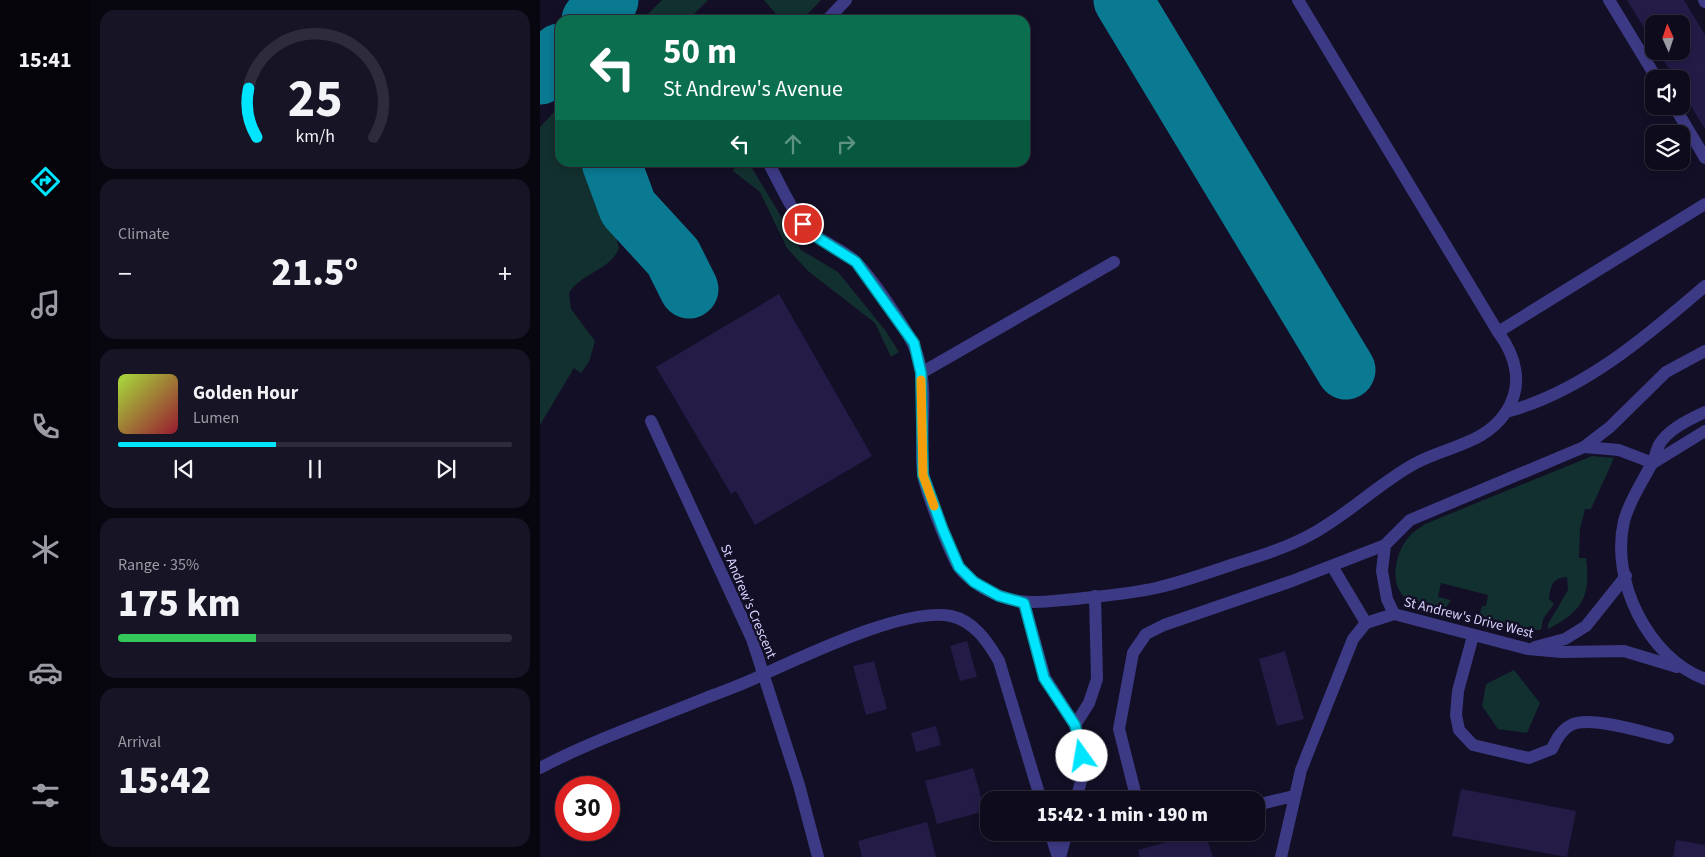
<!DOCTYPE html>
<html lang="en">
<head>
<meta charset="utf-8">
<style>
	:root { --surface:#0e0b1c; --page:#171425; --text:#f1f3f6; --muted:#9b9ba3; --line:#2e2b3b; --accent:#00e5ff }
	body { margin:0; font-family:"Source Sans 3",sans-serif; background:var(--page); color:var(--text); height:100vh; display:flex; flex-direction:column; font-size:19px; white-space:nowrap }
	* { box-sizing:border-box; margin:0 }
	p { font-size:16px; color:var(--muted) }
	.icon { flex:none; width:28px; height:28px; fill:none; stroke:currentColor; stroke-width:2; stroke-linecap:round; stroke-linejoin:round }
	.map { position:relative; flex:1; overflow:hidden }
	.panel { display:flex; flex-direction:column; gap:10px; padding:10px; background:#08060f; width:450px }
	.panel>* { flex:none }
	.banner { position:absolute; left:15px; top:15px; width:475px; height:152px; border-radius:15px; box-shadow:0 2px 8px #0003,0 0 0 1px var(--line); background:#0b6e4f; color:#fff; overflow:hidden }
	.needle { width:32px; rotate:357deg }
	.fabs { position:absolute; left:1105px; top:15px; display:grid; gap:10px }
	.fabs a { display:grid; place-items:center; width:45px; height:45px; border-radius:10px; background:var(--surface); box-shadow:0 2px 8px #0003,0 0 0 1px var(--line); font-size:25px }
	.speed { position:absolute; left:15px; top:776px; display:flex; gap:10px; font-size:25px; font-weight:700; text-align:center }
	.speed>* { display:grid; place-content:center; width:65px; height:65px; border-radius:50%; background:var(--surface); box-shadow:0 2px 8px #0003,0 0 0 1px var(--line); line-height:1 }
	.speed .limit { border:8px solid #d22; background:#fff; color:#111 }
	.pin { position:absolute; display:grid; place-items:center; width:42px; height:42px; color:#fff; margin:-21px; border:2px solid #fff; border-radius:50%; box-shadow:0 1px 5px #0007 }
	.me { position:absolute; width:55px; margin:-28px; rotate:347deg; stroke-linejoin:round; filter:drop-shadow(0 0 4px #0008) }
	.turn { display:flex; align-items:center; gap:18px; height:105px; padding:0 25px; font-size:22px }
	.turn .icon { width:65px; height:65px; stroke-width:2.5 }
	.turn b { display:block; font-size:35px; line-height:42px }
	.lanes { display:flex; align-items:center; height:48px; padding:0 25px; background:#0003; justify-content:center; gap:25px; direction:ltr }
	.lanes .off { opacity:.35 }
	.big { font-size:38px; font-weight:800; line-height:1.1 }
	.panel .card { flex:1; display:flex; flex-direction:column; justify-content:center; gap:8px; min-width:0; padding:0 18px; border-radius:15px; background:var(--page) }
	.panel .dial { align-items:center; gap:0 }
	.dial svg { height:130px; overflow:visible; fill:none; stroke:var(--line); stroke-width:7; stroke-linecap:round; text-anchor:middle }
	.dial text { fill:var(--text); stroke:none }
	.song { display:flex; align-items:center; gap:15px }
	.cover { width:60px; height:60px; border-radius:8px; background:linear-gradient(135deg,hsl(80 70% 55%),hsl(350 70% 35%)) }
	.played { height:5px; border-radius:2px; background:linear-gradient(90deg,var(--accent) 40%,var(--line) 40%) }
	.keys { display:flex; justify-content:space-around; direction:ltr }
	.heat { display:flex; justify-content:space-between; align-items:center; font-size:28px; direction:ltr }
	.charge { height:8px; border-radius:4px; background:linear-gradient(90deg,#34c759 35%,var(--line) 0) }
	.trip { position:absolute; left:440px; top:791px; width:285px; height:50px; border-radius:15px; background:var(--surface); box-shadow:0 2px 8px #0003,0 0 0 1px var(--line); font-weight:800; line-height:50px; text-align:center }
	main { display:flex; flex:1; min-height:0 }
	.menu { display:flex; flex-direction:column; width:90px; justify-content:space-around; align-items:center; background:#06040b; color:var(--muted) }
	.menu .icon { width:35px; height:35px }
	.menu .current { color:var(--accent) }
	.menu b { font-size:22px; color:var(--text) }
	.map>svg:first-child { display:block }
</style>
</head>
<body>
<main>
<nav class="menu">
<b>15:41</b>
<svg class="icon current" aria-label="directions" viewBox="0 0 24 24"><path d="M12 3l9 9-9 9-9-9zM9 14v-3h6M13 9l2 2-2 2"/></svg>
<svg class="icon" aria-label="music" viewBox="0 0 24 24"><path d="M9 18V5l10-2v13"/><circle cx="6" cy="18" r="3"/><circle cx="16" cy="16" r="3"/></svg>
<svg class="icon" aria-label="phone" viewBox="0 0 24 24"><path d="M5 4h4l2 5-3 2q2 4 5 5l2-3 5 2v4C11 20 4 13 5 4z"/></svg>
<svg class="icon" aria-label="climate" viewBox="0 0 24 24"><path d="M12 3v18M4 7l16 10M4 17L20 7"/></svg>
<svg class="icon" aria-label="car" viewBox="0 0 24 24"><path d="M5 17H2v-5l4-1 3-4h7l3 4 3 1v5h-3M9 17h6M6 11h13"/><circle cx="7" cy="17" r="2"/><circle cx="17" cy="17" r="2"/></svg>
<svg class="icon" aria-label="filters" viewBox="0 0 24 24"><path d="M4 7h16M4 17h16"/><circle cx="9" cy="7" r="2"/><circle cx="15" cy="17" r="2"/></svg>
</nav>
<section class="panel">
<div class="card dial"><svg viewBox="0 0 100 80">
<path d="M14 69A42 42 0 1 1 86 69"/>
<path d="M14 69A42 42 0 0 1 9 39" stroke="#00e5ff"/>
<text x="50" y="56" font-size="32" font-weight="700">25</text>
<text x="50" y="72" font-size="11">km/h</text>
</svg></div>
<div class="card"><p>Climate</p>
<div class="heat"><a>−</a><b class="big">21.5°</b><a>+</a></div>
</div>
<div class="card">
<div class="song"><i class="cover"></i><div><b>Golden Hour</b><p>Lumen</p></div></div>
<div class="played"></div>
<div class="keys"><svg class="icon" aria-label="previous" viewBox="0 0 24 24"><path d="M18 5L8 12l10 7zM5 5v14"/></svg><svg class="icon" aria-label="pause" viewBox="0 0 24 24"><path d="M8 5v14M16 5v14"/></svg><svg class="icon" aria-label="next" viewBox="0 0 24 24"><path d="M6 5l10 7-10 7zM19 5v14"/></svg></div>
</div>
<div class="card"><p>Range · 35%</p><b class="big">175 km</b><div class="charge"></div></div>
<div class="card"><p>Arrival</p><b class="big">15:42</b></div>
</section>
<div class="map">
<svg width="1165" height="857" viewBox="0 0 1165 857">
	<rect width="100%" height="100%" fill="#130f26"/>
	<g fill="#12302f">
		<path d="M122,0H168L148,20H102Z"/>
		<path d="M224,0H281L262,20H241Z"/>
		<path d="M14,112L20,117V162L43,163L74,230L79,248C71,270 41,273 29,293L31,309L55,341L49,362L41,373L34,368L0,425V127Z"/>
		<path d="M187,163H209L261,250L298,272L345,330L359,352L351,357L335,323L268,271L247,248L220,192L193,171L194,167Z"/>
		<path d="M1052,456L1074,458L1051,509H1045L1040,529L1039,558H1046C1051,596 1043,611 1008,629V624L1028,590L1027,577C1012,578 1011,585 1009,599L1014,604L1003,619L1001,630H991L939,617L942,606H946L948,595L901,583L898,597L911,600L905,609C894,606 876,605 867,599C849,587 855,556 865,542C870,534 878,529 885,524Z"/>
		<path d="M974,670L1000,703L987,733L958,729L942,706L946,684Z"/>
	</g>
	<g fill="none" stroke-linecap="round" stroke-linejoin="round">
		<g stroke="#0a7a92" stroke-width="59">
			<path d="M583,0L806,370"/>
			<path d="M51,20L69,0"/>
			<path d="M0,75L20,53"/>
			<path d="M71,162L88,208L133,257L149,289"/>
		</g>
	</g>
	<g fill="#241b47">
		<path d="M1087,0H1144L1165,35V129L1141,90V79H1135L1118,51H1141V24H1114V44Z"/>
		<path d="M239,294L332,456L215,525L196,491L191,494L116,367Z"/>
		<path d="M427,641L437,677L420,681L410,646Z"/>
		<path d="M745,651L764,719L737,726L719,659Z"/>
		<path d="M334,661L347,709L326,715L313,666Z"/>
		<path d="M396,726L401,745L376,752L371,733Z"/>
		<path d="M433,768L445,811L397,824L385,781Z"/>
		<path d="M921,789L1036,811L1027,857L912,836Z"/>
		<path d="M387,822L396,857H322L318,841Z"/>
		<path d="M664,832L673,857H600L598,850Z"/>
		<path d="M1136,840L1165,845V857H1133Z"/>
	</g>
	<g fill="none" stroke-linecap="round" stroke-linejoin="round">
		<g stroke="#3d3a85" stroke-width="12">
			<path d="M1069,0L1117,79"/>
			<path d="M1164,0L1165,2"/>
			<path d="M287,20L306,0"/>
			<path d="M1134,106L1165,158"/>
			<path d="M228,162C239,182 249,205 262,223C276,241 298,246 314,260C331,276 372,335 378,357C389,394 379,435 383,473C385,491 409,550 418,566C427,579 446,591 460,596C484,606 510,601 535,599C562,596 589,594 616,588C642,582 668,573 694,564C720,556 746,548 770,535C808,515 840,482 876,463C908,446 945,444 966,412C984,385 976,356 958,332L758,0"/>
			<path d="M958,332L1165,204"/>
			<path d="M381,373L574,262"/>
			<path d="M966,412C1042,392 1107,336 1165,286"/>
			<path d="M1165,412C1149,420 1128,429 1119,445C1116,451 1115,458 1112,463C1102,483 1090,499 1084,521C1070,580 1108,658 1165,679"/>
			<path d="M111,421L212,639L259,785L278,857"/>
			<path d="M1044,447L1079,450L1113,463"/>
			<path d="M1113,463L1165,431"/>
			<path d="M792,566L826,623"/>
			<path d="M484,603L505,678L535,725L542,756L541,781L536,800"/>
			<path d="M854,614L847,599L842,571L845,545L870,520L1044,447L1070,427L1126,372L1165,351"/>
			<path d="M854,614L988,649L1022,652L1084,651L1137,667"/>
			<path d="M933,636L918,691L916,715L919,730L933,745L989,758L1012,749C1016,740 1021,730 1031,725C1050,715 1105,733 1128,738"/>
			<path d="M995,647L1025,639L1046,626L1086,576"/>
			<path d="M535,725L549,703L557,679L555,596"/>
			<path d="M0,768C52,740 113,720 168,697C187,690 206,683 224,674C267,655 365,607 411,616C434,621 448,642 459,661L501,800"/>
			<path d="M597,800L579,729L593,653L606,634L624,625L752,581L845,545"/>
			<path d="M716,805L754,796"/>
			<path d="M510,832L518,857"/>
			<path d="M605,832H607"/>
			<path d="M520,857L527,832"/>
			<path d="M741,857L761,770L813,639L826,623L854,614"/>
		</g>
	</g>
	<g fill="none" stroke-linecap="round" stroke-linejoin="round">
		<defs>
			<path id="route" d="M263,224L278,238L316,262L374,343L381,373L383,475L403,530L419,567L434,582L459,596L484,603L504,678L535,725L542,756"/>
		</defs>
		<use href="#route" stroke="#0095a6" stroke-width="12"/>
		<use href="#route" stroke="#00e5ff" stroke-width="9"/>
		<path stroke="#f59e0b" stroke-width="9" d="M381,380L383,475L394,506"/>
	</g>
	<g text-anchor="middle" stroke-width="5" stroke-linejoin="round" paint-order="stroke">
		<g font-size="14" fill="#d9d4ff" stroke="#130f26">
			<text transform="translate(209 601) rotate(67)" y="5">St Andrew's Crescent</text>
			<text transform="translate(929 617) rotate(14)" y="5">St Andrew's Drive West</text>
		</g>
	</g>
</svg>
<div class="fabs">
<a><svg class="needle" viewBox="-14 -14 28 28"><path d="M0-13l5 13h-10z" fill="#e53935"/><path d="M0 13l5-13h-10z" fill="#9b9ba3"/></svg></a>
<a><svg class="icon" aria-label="sound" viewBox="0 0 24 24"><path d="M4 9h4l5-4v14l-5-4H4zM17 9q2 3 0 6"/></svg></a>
<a><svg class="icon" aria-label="layers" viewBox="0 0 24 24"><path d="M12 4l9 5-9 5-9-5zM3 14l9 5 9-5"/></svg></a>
</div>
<div class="speed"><div class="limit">30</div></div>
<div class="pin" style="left:263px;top:224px;background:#d93025"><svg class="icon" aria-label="arrive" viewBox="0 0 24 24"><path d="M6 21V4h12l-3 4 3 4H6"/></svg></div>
<svg class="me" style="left:542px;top:756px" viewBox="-20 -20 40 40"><circle r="19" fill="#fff"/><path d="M0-13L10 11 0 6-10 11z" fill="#00e5ff"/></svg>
<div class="trip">15:42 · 1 min · 190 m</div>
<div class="banner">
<div class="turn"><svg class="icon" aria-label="left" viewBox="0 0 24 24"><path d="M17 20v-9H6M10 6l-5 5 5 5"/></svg><div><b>50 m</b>St Andrew's Avenue</div></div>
<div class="lanes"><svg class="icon" aria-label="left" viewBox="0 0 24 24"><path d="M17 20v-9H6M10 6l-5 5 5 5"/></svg><svg class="icon off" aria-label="ahead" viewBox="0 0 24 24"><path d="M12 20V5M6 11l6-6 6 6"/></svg><svg class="icon off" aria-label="right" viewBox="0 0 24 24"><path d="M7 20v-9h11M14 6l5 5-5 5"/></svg></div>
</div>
</div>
</main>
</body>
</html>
